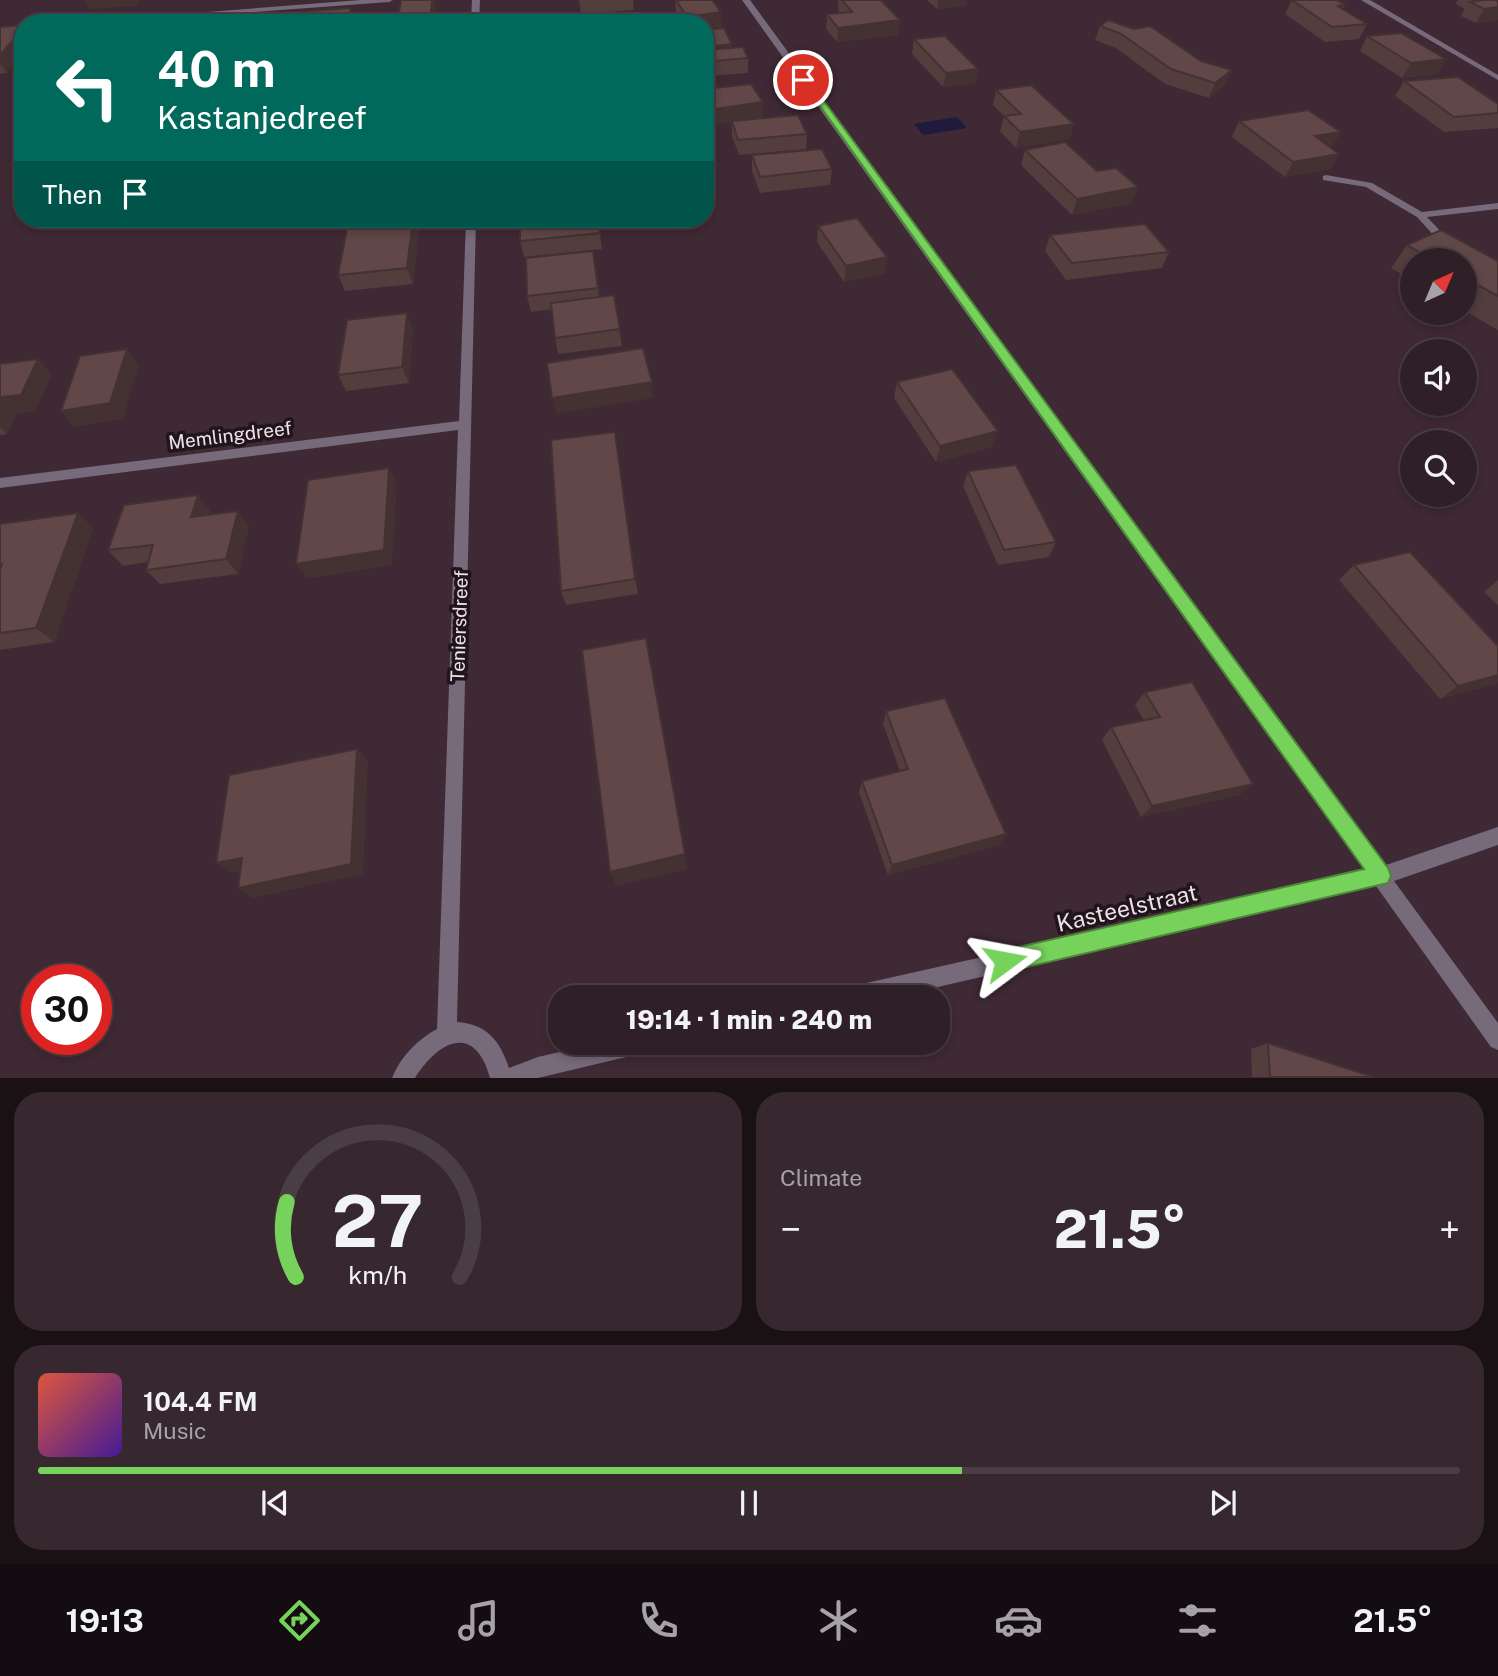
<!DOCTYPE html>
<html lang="en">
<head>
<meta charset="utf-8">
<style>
	:root { --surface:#2f1f27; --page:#37272f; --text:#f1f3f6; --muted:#a7a2a7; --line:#4a3d44; --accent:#76d25a }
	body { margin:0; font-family:"Public Sans",sans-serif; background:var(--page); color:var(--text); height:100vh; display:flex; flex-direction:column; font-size:26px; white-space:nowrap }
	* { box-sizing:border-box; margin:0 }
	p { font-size:23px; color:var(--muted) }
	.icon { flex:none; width:38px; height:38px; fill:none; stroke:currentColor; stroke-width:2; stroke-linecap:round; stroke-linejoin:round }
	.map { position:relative; height:1078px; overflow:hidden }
	.side { display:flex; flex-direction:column; gap:14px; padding:14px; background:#1a1115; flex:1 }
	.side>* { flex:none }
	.top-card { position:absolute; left:14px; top:14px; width:700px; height:214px; border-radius:28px; box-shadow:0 4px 10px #0003,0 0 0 2px var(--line); background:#00695c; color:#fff; overflow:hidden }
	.needle { width:46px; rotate:44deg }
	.controls { position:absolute; left:1400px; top:248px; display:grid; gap:14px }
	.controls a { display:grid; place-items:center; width:77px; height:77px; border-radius:50%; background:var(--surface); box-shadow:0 4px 10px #0003,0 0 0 2px var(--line); font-size:35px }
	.speed { position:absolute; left:21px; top:964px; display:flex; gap:14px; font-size:35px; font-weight:700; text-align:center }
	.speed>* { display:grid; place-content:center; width:91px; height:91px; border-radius:50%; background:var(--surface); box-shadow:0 4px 10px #0003,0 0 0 2px var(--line); line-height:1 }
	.speed .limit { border:10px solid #d22; background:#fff; color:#111 }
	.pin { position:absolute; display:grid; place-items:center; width:60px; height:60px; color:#fff; margin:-30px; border:4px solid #fff; border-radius:50%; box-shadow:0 2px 7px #0007 }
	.me { position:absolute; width:77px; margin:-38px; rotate:77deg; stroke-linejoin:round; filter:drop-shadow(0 0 5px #0008) }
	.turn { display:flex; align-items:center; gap:24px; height:147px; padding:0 28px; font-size:32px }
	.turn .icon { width:91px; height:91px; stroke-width:2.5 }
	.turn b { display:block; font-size:49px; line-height:60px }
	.then { display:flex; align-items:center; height:66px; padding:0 28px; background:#0003; gap:14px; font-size:26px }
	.big { font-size:52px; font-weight:800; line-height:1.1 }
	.side .tile { flex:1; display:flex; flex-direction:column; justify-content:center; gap:10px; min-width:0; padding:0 24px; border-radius:28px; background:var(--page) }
	.side .dial { align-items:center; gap:0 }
	.dial svg { height:182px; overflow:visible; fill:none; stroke:var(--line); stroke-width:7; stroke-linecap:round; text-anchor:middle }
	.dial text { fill:var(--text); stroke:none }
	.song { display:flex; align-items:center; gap:21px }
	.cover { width:84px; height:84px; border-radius:10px; background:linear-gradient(135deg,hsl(10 70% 55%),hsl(260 70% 35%)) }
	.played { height:7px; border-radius:4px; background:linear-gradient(90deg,var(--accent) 65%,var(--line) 65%) }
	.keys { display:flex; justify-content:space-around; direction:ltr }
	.heat { display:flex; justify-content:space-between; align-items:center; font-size:38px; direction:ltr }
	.side .tiles { flex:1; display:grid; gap:14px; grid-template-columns:1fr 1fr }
	.tile:last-child { grid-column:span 2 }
	.trip { position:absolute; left:548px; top:985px; width:402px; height:70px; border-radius:28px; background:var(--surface); box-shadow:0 4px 10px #0003,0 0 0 2px var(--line); font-weight:800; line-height:70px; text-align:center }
	.menu { display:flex; height:112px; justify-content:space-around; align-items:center; background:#130c10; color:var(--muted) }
	.menu .icon { width:49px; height:49px }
	.menu .on { color:var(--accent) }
	.menu b { font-size:32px; color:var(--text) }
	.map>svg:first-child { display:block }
</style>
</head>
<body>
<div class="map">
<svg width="1498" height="1078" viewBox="0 0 1498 1078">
	<rect width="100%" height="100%" fill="#3f2934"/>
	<path fill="#201a3f" d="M957,117L967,128L923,135L914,124Z"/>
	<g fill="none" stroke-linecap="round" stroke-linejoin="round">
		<path fill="#776a7b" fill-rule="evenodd" d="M1326,175L1372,183L1422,212L1498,203V209L1427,217L1467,259L1468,261L1465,264V261H1457L1417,217L1366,187L1323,180V176Z"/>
		<g fill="#776a7b" fill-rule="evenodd">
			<path d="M360,0H393L389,2L104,23H66Z"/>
			<path d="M472,0H480L479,23H471Z"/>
			<path d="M742,0H750L1383,866L1498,827V845L1394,881L1498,1023V1050L1491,1047L1376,886L890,998H834L837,991L844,988L1365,871Z"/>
			<path d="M1361,0H1370L1498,75V80Z"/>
			<path d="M466,219H476L457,1022C487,1024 500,1041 509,1068L538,1057L598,1043H653L650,1050L643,1053L538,1078H490C475,1023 439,1040 415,1078H392C401,1056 417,1040 437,1029L458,430L0,488V478L459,421Z"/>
		</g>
	</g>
	<g fill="#533d3d">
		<path d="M579,0H633L634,10L581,14Z"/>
		<path d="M675,0H712L722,27L705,23H682L676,12Z"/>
		<path d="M838,0H881L898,35L837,42L826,29L827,14L840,13L838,10Z"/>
		<path d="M927,0H967L966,6L937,9Z"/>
		<path d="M1292,0L1345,5L1343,9L1367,24L1359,39L1325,42L1285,14Z"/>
		<path d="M1458,0H1498V20L1476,23L1461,16L1465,9L1456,4Z"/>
		<path d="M23,25V54L7,73L0,74V27Z"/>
		<path d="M1100,26L1134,29L1225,85L1209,98L1165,84L1116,48L1095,40Z"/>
		<path d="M705,30L732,44V48L748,58V73L708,76V89L763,102L762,118L807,134L806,149L739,155L732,136V122L716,124L706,104Z"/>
		<path d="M1367,36L1437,74L1402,78L1360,51Z"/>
		<path d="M914,39L978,69L975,83L943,87L912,54Z"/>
		<path d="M1404,81L1498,104V128L1444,132L1395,96Z"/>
		<path d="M996,90L1074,124L1069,139L1016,148L1000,131L1004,116L993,105Z"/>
		<path d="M1239,121L1332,147L1331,148L1339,154L1330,169L1285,177L1232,137Z"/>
		<path d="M1025,150L1132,203L1072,215L1021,165Z"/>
		<path d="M752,155L832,169L830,185L760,193L752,171Z"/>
		<path d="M349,219H420L413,284L345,291L338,275Z"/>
		<path d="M598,219L602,249L524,257L520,241Z"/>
		<path d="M818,226L887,257L885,273L844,282L817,242Z"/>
		<path d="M1050,235L1169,252L1162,268L1066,280L1045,251Z"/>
		<path d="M1407,245L1498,261V330L1465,311V261H1412V280L1391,268Z"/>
		<path d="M596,267L599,297L614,295L622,346L558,354L555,338L552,309L531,312L527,296Z"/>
		<path d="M413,329L409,383L346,391L338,375Z"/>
		<path d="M38,359L51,375L35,411L17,413L7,434L0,435V364Z"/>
		<path d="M897,382L993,447L936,462L894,398Z"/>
		<path d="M615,432L638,594L566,605L561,591Z"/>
		<path d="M968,471L1056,542L1049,557L998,565L963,486Z"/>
		<path d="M198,495L210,511L209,514L249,526L238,574L160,584L146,570L148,562L123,566L108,550Z"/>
		<path d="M0,524L93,528L54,642L0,650Z"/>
		<path d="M1354,565L1498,683L1440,699L1339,580Z"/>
		<path d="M1498,580V605L1484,592Z"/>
		<path d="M1145,692L1253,784L1239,795L1141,817L1102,740L1111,727L1144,721L1135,705Z"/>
		<path d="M886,711L1006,834L999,845L888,875L859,792L862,781L900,771L883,724Z"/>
		<path d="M1268,1043L1374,1077H1252L1251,1049Z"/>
	</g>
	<g fill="#443232">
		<path d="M114,0H140L137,6L89,9L85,2Z"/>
		<path d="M432,0H434L436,10L435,23H430Z"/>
		<path d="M938,0H967L966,6L937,9Z"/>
		<path d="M1498,7V20L1476,23L1484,9Z"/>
		<path d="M351,8L353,15L352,23H347Z"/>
		<path d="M721,12L722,27L705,29V23H688L687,17Z"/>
		<path d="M900,20L898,35L837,42L838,28Z"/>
		<path d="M23,29V54L7,73L0,63V55Z"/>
		<path d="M732,44V52L705,55V47Z"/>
		<path d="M1446,59L1437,74L1402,78L1411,63Z"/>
		<path d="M978,69L975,83L943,87L946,73Z"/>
		<path d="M1232,70L1225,85L1209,98L1215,83Z"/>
		<rect x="705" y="75" width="3" height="15"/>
		<path d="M763,102L762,118L716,124L715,109Z"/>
		<path d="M1074,124L1069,139L1016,148L1020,132Z"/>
		<path d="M1341,132L1332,147L1306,152L1315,136Z"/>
		<path d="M1339,154L1330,169L1285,177L1293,162Z"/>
		<path d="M1138,187L1132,203L1072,215L1077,199Z"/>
		<path d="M413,219H420L413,284L407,268Z"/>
		<path d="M887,257L885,273L844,282L846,266Z"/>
		<path d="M407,313L413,329L409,383L402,367Z"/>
		<path d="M127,349L139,365L123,419L74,427L61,411Z"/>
		<path d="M38,359L51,375L35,411L17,413L7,434L0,427V402L2,397Z"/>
		<path d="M652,382L653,398L556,414L552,398Z"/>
		<path d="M998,431L993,447L936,462L940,446Z"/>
		<path d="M615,432L618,448L638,594L635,579Z"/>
		<path d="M389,468L397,483L392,565L307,579L296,564Z"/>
		<path d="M198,495L210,511L204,532L191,517Z"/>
		<path d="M238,511L249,526L238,574L226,559Z"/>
		<path d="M78,513L93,528L54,642L36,628Z"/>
		<path d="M649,657L687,869L616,886L610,872Z"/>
		<path d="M1498,675V683L1440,699L1458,686Z"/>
		<path d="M357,749L368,761L363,874L253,898L238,888Z"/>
		<path d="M1253,784L1239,795L1141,817L1152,806Z"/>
		<path d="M1006,834L999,845L888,875L892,865Z"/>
		<path d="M242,858L257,868L231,873L216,863Z"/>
	</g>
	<g fill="#614747" stroke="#443232" stroke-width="2">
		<path d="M87,0H114L85,2Z"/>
		<path d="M401,0H432L430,23H397Z"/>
		<path d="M676,0H712L721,12L687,17Z"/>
		<path d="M842,0H881L900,20L838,28L827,14L852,12Z"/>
		<path d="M1292,0H1337L1345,5L1338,6L1367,24L1332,27Z"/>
		<path d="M1483,0H1498V7L1484,9L1470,2Z"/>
		<path d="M351,8L347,23H294L298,12Z"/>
		<path d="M92,18L89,23H52L53,21Z"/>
		<path d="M262,20L260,23H212Z"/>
		<path d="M1108,20L1134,29L1150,26L1201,61L1232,70L1215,83L1171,69L1121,34L1100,26Z"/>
		<path d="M181,21L180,23H159Z"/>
		<path d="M23,25V29L0,55V27Z"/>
		<path d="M724,28L732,44L705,47V30Z"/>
		<path d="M1401,33L1446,59L1411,63L1367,36Z"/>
		<path d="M945,36L978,69L946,73L914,39Z"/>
		<path d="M743,47L748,58L705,62V50Z"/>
		<path d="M1458,77L1498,104V113L1454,117L1404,81Z"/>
		<path d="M751,84L763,102L715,109L705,89Z"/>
		<path d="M1031,85L1074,124L1020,132L1004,116L1021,114L996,90Z"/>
		<path d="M1308,110L1341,132L1315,136L1339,154L1293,162L1239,121Z"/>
		<path d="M798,115L807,134L738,140L732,121Z"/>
		<path d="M1065,142L1097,171L1116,168L1138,187L1077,199L1025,150Z"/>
		<path d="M822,149L832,169L760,177L752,155Z"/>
		<path d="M857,218L887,257L846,266L818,226Z"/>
		<path d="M349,219H413L407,268L338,275Z"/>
		<path d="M520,219H598L600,233L520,241Z"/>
		<path d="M1145,224L1169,252L1072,263L1050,235Z"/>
		<path d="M1441,230L1498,261V296L1465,278V261H1435L1407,245Z"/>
		<path d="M593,251L598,288L527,296L526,258Z"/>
		<path d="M614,295L620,329L555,338L551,303Z"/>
		<path d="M407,313L402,367L338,375L347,320Z"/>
		<path d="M643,348L652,382L552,398L547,363Z"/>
		<path d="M127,349L110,403L61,411L80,356Z"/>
		<path d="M38,359L21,395L2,397L0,402V364Z"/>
		<path d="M952,369L998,431L940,446L897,382Z"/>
		<path d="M615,432L635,579L561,591L551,440Z"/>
		<path d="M1016,465L1056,542L1004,550L968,471Z"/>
		<path d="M389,468L384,550L296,564L308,480Z"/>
		<path d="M198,495L191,517L238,511L226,559L146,570L153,545L108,550L124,505Z"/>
		<path d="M78,513L36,628L0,633V570L2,564L0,565V524Z"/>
		<path d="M1410,552L1498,646V675L1458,686L1354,565Z"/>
		<path d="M646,638L685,854L610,872L582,650Z"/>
		<path d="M1192,682L1253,784L1152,806L1111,727L1160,717L1145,692Z"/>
		<path d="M945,698L1006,834L892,865L862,781L908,769L886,711Z"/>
		<path d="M357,749L351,864L238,888L242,858L216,863L229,775Z"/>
		<path d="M1268,1043L1374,1077H1270Z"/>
	</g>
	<path fill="#76d25a" stroke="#4d883a" stroke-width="2" d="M800,78H807L1388,868L1391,876L1388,883L1005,972L997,969L994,961L997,953L1005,950L1364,869Z"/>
	<g text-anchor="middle" stroke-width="7" stroke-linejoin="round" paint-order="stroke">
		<g font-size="19" fill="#efe0e7" stroke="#1f151a">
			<text transform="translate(230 435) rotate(-7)" y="7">Memlingdreef</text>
			<text transform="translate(459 626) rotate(-88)" y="7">Teniersdreef</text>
		</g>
		<g font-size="23" fill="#efe0e7" stroke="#1f151a">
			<text transform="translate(1127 908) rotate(-13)" y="8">Kasteelstraat</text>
		</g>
	</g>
</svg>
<div class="controls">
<a><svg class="needle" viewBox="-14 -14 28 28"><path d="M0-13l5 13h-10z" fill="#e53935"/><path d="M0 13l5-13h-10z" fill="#a7a2a7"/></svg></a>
<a><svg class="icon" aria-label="sound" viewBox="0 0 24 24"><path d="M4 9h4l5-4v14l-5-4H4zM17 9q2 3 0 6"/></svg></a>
<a><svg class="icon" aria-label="search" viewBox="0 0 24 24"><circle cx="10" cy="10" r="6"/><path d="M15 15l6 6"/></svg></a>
</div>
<div class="speed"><div class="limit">30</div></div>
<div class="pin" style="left:803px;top:80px;background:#d93025"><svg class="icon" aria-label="arrive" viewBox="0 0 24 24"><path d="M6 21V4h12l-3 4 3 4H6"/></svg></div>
<svg class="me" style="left:1005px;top:961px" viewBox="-20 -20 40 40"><path d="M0-17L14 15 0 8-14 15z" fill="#76d25a" stroke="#fff" stroke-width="4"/></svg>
<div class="trip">19:14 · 1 min · 240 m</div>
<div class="top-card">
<div class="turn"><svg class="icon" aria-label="left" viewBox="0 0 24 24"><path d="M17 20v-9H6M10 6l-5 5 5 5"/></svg><div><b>40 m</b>Kastanjedreef</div></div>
<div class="then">Then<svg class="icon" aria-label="arrive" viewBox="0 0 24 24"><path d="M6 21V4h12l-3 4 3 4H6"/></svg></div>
</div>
</div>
<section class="side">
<div class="tiles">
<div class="tile dial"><svg viewBox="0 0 100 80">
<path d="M14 69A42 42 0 1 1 86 69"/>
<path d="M14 69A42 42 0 0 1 10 36" stroke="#76d25a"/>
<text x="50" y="56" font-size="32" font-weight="700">27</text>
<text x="50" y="72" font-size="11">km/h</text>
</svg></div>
<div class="tile"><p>Climate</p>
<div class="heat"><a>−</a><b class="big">21.5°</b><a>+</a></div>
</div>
<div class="tile">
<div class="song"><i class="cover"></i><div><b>104.4 FM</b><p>Music</p></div></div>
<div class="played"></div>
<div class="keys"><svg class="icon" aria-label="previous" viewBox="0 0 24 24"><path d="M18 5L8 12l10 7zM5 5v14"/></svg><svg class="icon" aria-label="pause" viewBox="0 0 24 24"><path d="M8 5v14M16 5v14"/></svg><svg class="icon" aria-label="next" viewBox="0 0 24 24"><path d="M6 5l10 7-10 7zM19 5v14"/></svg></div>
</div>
</div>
</section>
<nav class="menu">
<b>19:13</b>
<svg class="icon on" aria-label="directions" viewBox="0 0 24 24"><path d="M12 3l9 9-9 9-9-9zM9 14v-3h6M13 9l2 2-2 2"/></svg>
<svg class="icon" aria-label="music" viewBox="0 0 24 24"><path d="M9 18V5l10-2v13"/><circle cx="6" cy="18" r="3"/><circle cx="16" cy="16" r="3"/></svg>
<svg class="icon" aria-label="phone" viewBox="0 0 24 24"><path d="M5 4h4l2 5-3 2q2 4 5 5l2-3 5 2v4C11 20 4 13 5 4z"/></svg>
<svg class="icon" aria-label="climate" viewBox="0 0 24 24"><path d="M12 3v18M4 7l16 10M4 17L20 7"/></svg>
<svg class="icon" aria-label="car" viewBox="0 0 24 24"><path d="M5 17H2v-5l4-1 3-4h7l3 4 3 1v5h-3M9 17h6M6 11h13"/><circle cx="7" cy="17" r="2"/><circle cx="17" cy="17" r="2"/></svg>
<svg class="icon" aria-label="filters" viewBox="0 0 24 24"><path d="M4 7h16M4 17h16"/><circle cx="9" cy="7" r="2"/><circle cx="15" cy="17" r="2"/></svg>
<b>21.5°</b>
</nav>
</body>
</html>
